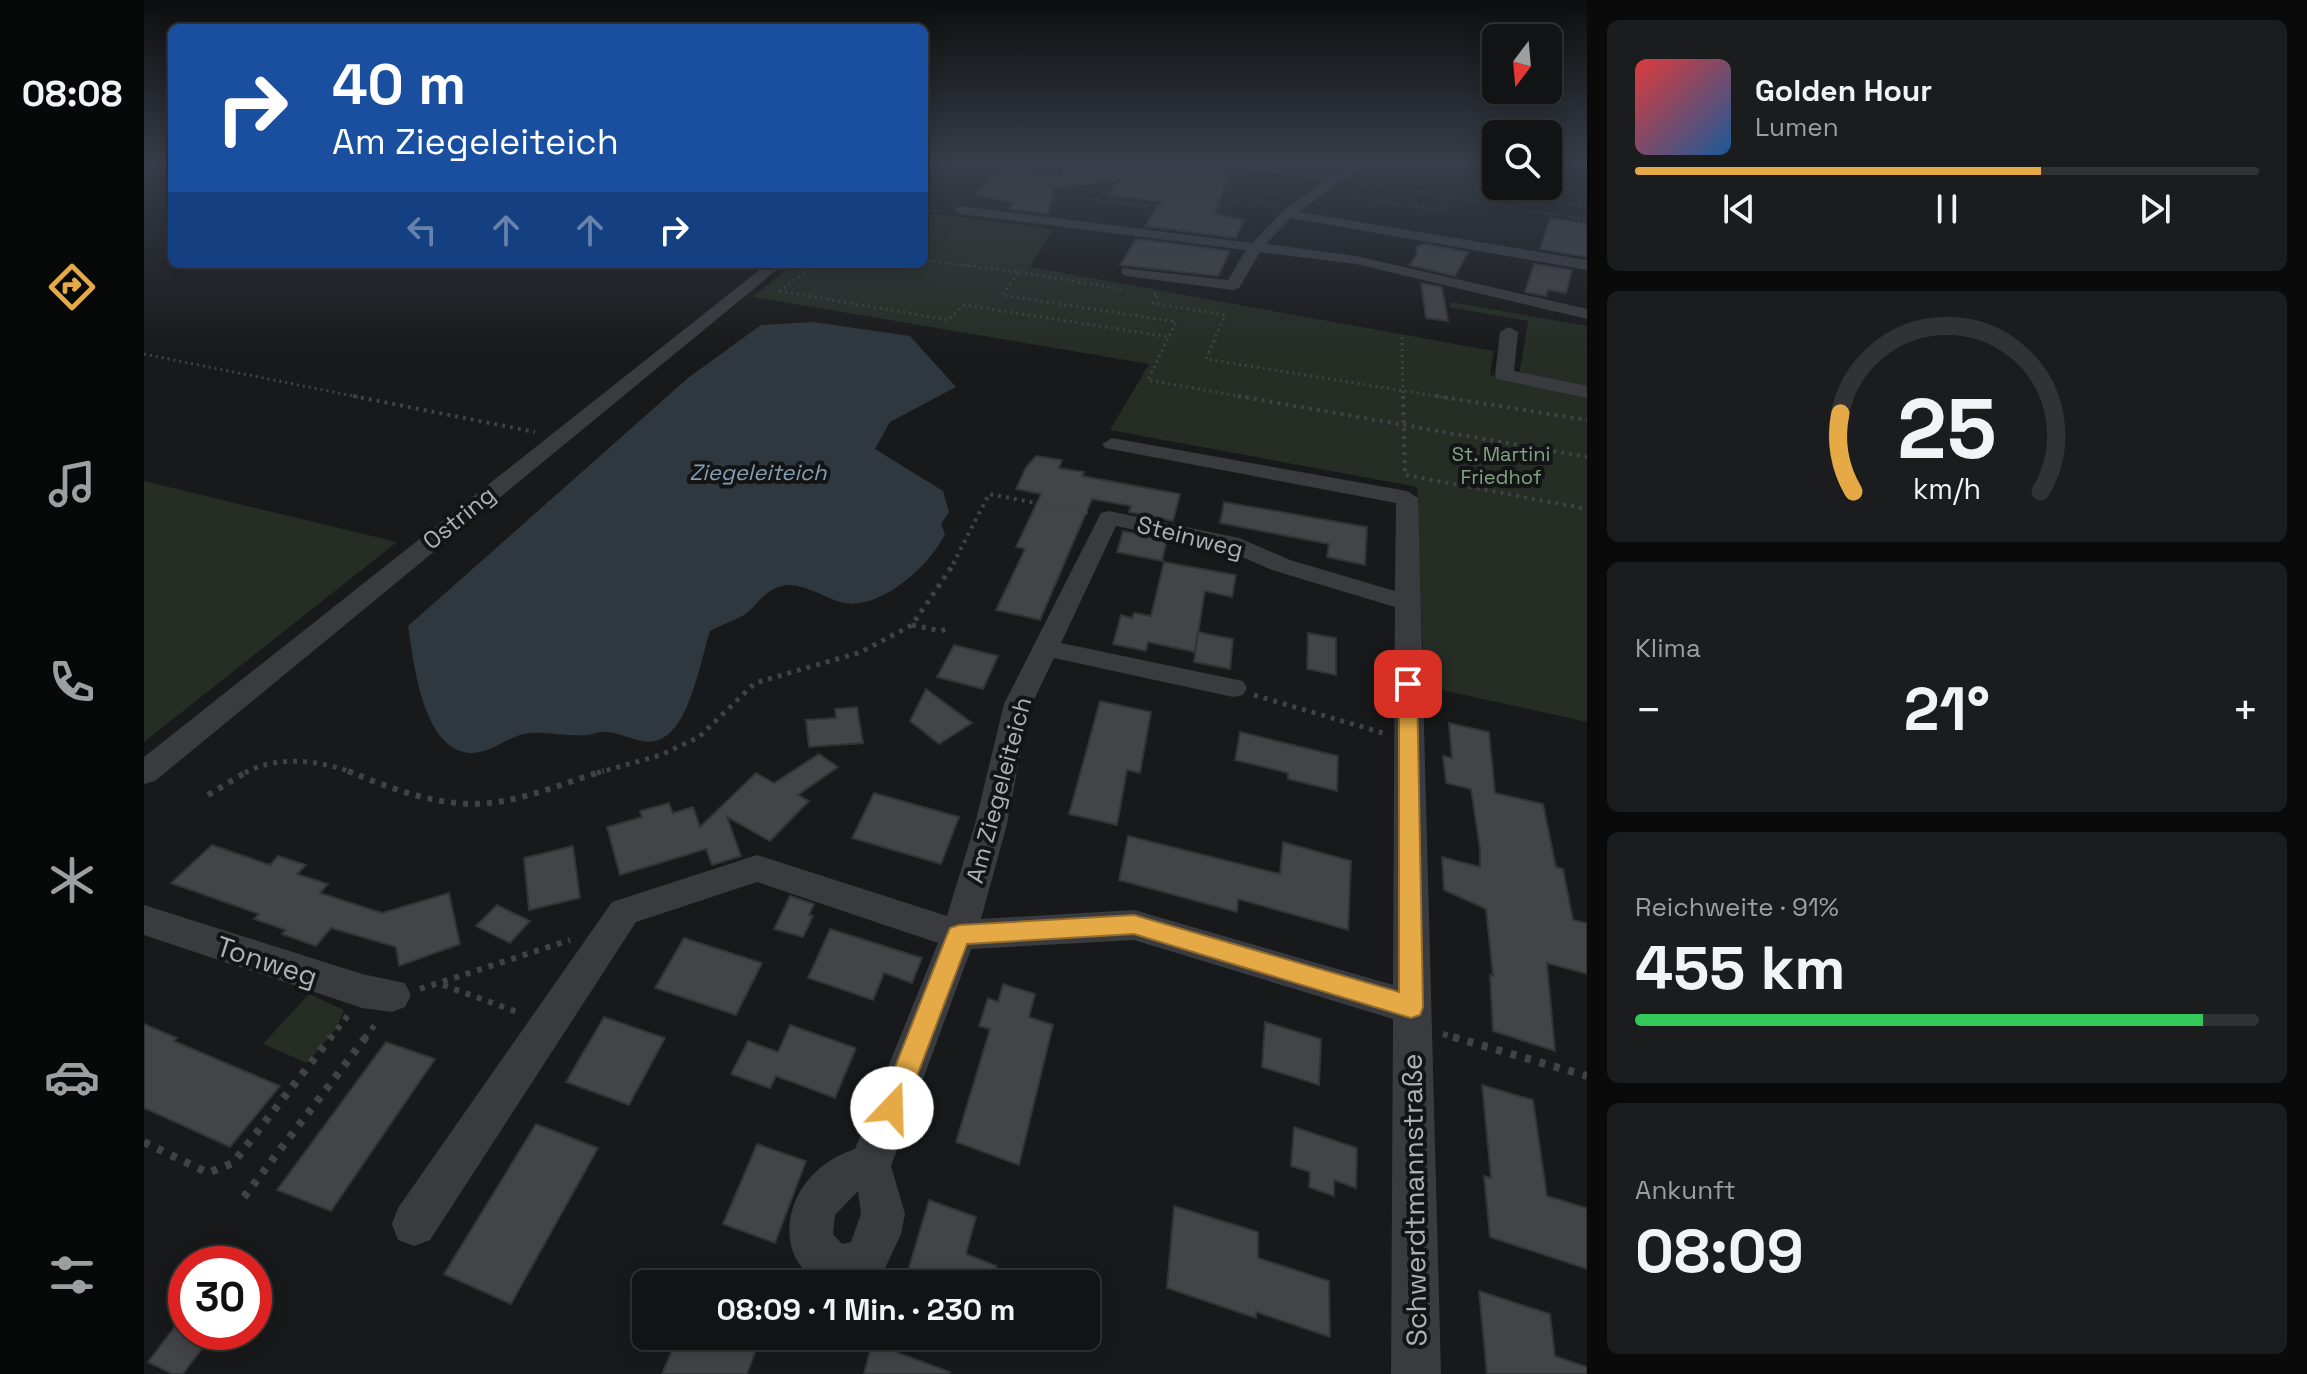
<!DOCTYPE html>
<html lang="de">
<head>
<meta charset="utf-8">
<style>
	:root { --surface:#121314; --page:#1b1c1d; --text:#f1f3f6; --muted:#9c9ea0; --line:#313234; --accent:#e5aa46 }
	body { margin:0; font-family:"Space Grotesk",sans-serif; background:var(--page); color:var(--text); height:100vh; display:flex; flex-direction:column; font-size:30px; white-space:nowrap }
	* { box-sizing:border-box; margin:0 }
	p { font-size:26px; color:var(--muted) }
	.icon { flex:none; width:44px; height:44px; fill:none; stroke:currentColor; stroke-width:2; stroke-linecap:round; stroke-linejoin:round }
	.map { position:relative; flex:1; overflow:hidden }
	.details { display:flex; flex-direction:column; gap:20px; padding:20px; background:#0a0a0b; width:720px }
	.details>* { flex:none }
	.banner { position:absolute; left:24px; top:24px; width:760px; height:244px; border-radius:12px; box-shadow:0 4px 20px #0003,0 0 0 2px var(--line); background:#1a4fa0; color:#fff; overflow:hidden }
	.needle { width:52px; rotate:196deg }
	.tools { position:absolute; left:1338px; top:24px; display:grid; gap:16px }
	.tools a { display:grid; place-items:center; width:80px; height:80px; border-radius:12px; background:var(--surface); box-shadow:0 4px 20px #0003,0 0 0 2px var(--line); font-size:40px }
	.speed { position:absolute; left:24px; top:1246px; display:flex; gap:16px; font-size:40px; font-weight:700; text-align:center }
	.speed>* { display:grid; place-content:center; width:104px; height:104px; border-radius:50%; background:var(--surface); box-shadow:0 4px 20px #0003,0 0 0 2px var(--line); line-height:1 }
	.speed .limit { border:12px solid #d22; background:#fff; color:#111 }
	.pin { position:absolute; display:grid; place-items:center; width:68px; height:68px; color:#fff; margin:-34px; border-radius:16px; box-shadow:0 4px 12px #0006 }
	.me { position:absolute; width:88px; margin:-44px; rotate:21deg; stroke-linejoin:round; filter:drop-shadow(0 0 6px #0008) }
	.turn { display:flex; align-items:center; gap:28px; height:168px; padding:0 32px; font-size:36px }
	.turn .icon { width:104px; height:104px; stroke-width:2.5 }
	.turn b { display:block; font-size:56px; line-height:68px }
	.lanes { display:flex; align-items:center; height:76px; padding:0 32px; background:#0003; justify-content:center; gap:40px; direction:ltr }
	.lanes .off { opacity:.35 }
	.big { font-size:60px; font-weight:800; line-height:1.1 }
	.details .card { flex:1; display:flex; flex-direction:column; justify-content:center; gap:12px; min-width:0; padding:0 28px; border-radius:12px; background:var(--page) }
	.details .dial { align-items:center; gap:0 }
	.dial svg { height:208px; overflow:visible; fill:none; stroke:var(--line); stroke-width:7; stroke-linecap:round; text-anchor:middle }
	.dial text { fill:var(--text); stroke:none }
	.song { display:flex; align-items:center; gap:24px }
	.cover { width:96px; height:96px; border-radius:12px; background:linear-gradient(135deg,hsl(0 70% 55%),hsl(210 70% 35%)) }
	.played { height:8px; border-radius:4px; background:linear-gradient(90deg,var(--accent) 65%,var(--line) 65%) }
	.keys { display:flex; justify-content:space-around; direction:ltr }
	.heat { display:flex; justify-content:space-between; align-items:center; font-size:44px; direction:ltr }
	.charge { height:12px; border-radius:6px; background:linear-gradient(90deg,#34c759 91%,var(--line) 0) }
	.trip { position:absolute; left:488px; top:1270px; width:468px; height:80px; border-radius:12px; background:var(--surface); box-shadow:0 4px 20px #0003,0 0 0 2px var(--line); font-weight:800; line-height:80px; text-align:center }
	main { display:flex; flex:1; min-height:0 }
	.menu { display:flex; flex-direction:column; width:144px; justify-content:space-around; align-items:center; background:#070808; color:var(--muted) }
	.menu .icon { width:56px; height:56px }
	.menu .on { color:var(--accent) }
	.menu b { font-size:36px; color:var(--text) }
	.map>svg:first-child { display:block }
</style>
</head>
<body>
<main>
<nav class="menu">
<b>08:08</b>
<svg class="icon on" aria-label="directions" viewBox="0 0 24 24"><path d="M12 3l9 9-9 9-9-9zM9 14v-3h6M13 9l2 2-2 2"/></svg>
<svg class="icon" aria-label="music" viewBox="0 0 24 24"><path d="M9 18V5l10-2v13"/><circle cx="6" cy="18" r="3"/><circle cx="16" cy="16" r="3"/></svg>
<svg class="icon" aria-label="phone" viewBox="0 0 24 24"><path d="M5 4h4l2 5-3 2q2 4 5 5l2-3 5 2v4C11 20 4 13 5 4z"/></svg>
<svg class="icon" aria-label="climate" viewBox="0 0 24 24"><path d="M12 3v18M4 7l16 10M4 17L20 7"/></svg>
<svg class="icon" aria-label="car" viewBox="0 0 24 24"><path d="M5 17H2v-5l4-1 3-4h7l3 4 3 1v5h-3M9 17h6M6 11h13"/><circle cx="7" cy="17" r="2"/><circle cx="17" cy="17" r="2"/></svg>
<svg class="icon" aria-label="filters" viewBox="0 0 24 24"><path d="M4 7h16M4 17h16"/><circle cx="9" cy="7" r="2"/><circle cx="15" cy="17" r="2"/></svg>
</nav>
<div class="map">
<svg width="1443" height="1374" viewBox="0 0 1443 1374">
	<rect width="100%" height="100%" fill="#18191a"/>
	<g fill="#252d25">
		<path d="M780,213L909,229L886,267L1350,351L1346,375L1443,394V722L1280,686L1273,487L966,430L1005,364L609,297L649,264H780Z"/>
		<path d="M1307,302L1443,326V388L1375,375L1384,321L1305,307Z"/>
		<path d="M0,481L253,542L0,742Z"/>
		<path d="M165,994L200,1010L192,1029L163,1063L119,1044Z"/>
	</g>
	<path fill="#2f383e" d="M669,322L766,336L812,387L746,422L731,449L799,491L805,512L797,524L801,534C786,566 734,613 696,602C681,597 659,584 644,585C619,588 616,604 600,615C589,621 577,625 566,631C557,659 547,719 522,736C498,753 476,726 452,733C428,740 404,729 380,734C362,738 346,753 328,753C278,752 270,662 264,626L544,378L617,325Z"/>
	<g fill="#434447" stroke="#333336" stroke-width="2">
		<path d="M928,162H1018L1084,169L1087,171L1070,214L1100,220L1092,238L1001,226L1018,201L963,195L976,179L910,188L904,214L866,209L869,202L831,195L858,167L913,173L912,180Z"/>
		<path d="M1406,218L1443,224V257L1396,249Z"/>
		<path d="M992,239L1086,251L1074,276L976,265Z"/>
		<path d="M1280,244L1324,252L1311,276L1266,265L1273,254L1272,247Z"/>
		<path d="M1390,264L1428,270L1422,293L1404,290L1402,296L1381,292Z"/>
		<path d="M1277,283L1298,287L1304,321L1282,318Z"/>
		<path d="M892,456L918,460L915,468L940,472L938,476L1036,494L1029,521L985,512L987,506L948,499L896,620L852,610L881,549L872,547L897,494L872,489L882,467Z"/>
		<path d="M1080,502L1223,527L1221,565L1183,557L1185,544L1076,523Z"/>
		<path d="M979,531L1023,540L1018,561L973,552Z"/>
		<path d="M1020,562L1092,575L1088,597L1061,591L1051,652L1004,642L1002,651L969,644L977,615L988,618L990,613L1007,616Z"/>
		<path d="M1054,632L1089,639L1086,669L1050,662Z"/>
		<path d="M1164,633L1192,638V675L1163,669Z"/>
		<path d="M810,645L854,656L839,689L793,677Z"/>
		<path d="M782,689L828,723L795,744L766,721Z"/>
		<path d="M956,701L1007,712L996,773L983,770L973,825L925,814Z"/>
		<path d="M713,707L719,743L665,747L662,720L692,718L691,709Z"/>
		<path d="M1305,723L1345,732L1351,793L1399,804L1412,867L1419,869L1429,920L1443,923V974L1403,963L1411,1051L1349,1031L1346,975L1349,976L1342,909L1300,890L1298,857L1336,867V849L1327,789L1302,783L1299,756L1308,758Z"/>
		<path d="M1096,732L1194,756L1193,791L1144,779V773L1091,760Z"/>
		<path d="M675,754L694,767L654,795L665,801L626,841L583,817L597,856L568,865L562,849L476,875L463,827L498,817L496,811L525,803L529,813L549,807L556,827L612,773L630,783Z"/>
		<path d="M730,793L815,817L797,864L708,838Z"/>
		<path d="M984,836L1136,874L1139,842L1207,861L1204,930L1094,899L1093,912L975,880Z"/>
		<path d="M68,845L126,865L134,856L162,865L153,874L184,884L176,893L238,913L305,893L316,944L255,966L252,947L187,928L172,946L138,934L142,930L110,919L115,914L27,883Z"/>
		<path d="M429,846L436,898L385,910L380,858Z"/>
		<path d="M646,896L670,904L665,915L669,916L659,937L630,929Z"/>
		<path d="M353,905L386,921L366,943L332,926Z"/>
		<path d="M686,929L778,958L768,983L740,973L729,1000L664,978Z"/>
		<path d="M540,938L618,963L592,1015L511,988Z"/>
		<path d="M859,984L891,994L885,1017L909,1025L875,1165L812,1142L846,1029L835,1026L844,998L854,1002Z"/>
		<path d="M460,1017L521,1038L485,1105L422,1082Z"/>
		<path d="M1121,1022L1177,1039L1175,1085L1118,1067Z"/>
		<path d="M0,1024L33,1038L30,1041L136,1086L86,1147L0,1108Z"/>
		<path d="M646,1025L712,1048L691,1098L632,1076L626,1088L587,1074L604,1041L634,1052Z"/>
		<path d="M242,1042L291,1059L187,1211L133,1190Z"/>
		<path d="M1338,1085L1389,1100L1403,1196L1443,1208V1269L1346,1237L1340,1176L1347,1178Z"/>
		<path d="M392,1124L454,1148L367,1304L300,1274Z"/>
		<path d="M1150,1127L1213,1148L1212,1188L1190,1180V1196L1165,1187L1166,1172L1147,1166Z"/>
		<path d="M613,1144L662,1161L631,1243L579,1224Z"/>
		<path d="M785,1200L832,1217L822,1254L853,1266L849,1284H760Z"/>
		<path d="M1030,1206L1114,1232V1258L1185,1281L1186,1337L1112,1312V1318L1023,1288Z"/>
		<path d="M1335,1291L1406,1314L1411,1356L1443,1367V1374H1343Z"/>
		<path d="M42,1312V1332H70L39,1374H28L4,1362Z"/>
		<path d="M534,1336H617L603,1374H518Z"/>
		<path d="M728,1343L806,1372L805,1374H720Z"/>
	</g>
	<g fill="none" stroke-linecap="round" stroke-linejoin="round">
		<g stroke="#404246" stroke-width="2" stroke-dasharray="2 3" stroke-linecap="butt">
			<path d="M1254,162L1204,196L1297,210L1310,189L1443,205"/>
			<path d="M1222,183L1443,220"/>
			<path d="M940,184L981,204L1002,206"/>
			<path d="M1065,188L1140,193"/>
			<path d="M893,200L921,196L981,204"/>
			<path d="M1006,200L1003,205L1059,214L1098,198L1129,204"/>
			<path d="M780,209L800,212"/>
			<path d="M1042,215L1067,223"/>
			<path d="M1058,219L1072,218"/>
			<path d="M780,260L833,267"/>
			<path d="M668,267L671,264"/>
		</g>
		<g stroke="#404246" stroke-width="3" stroke-dasharray="2 4" stroke-linecap="butt">
			<path d="M670,265L636,291L804,320L820,305L1026,337"/>
			<path d="M817,265L875,272L858,295L1032,322L1004,380L1105,398"/>
			<path d="M875,272L977,289"/>
			<path d="M1010,294L1014,295L1009,303L1081,315L1062,359L1304,398"/>
			<path d="M1258,337L1259,398"/>
			<path d="M0,354L219,398"/>
		</g>
		<g stroke="#404246" stroke-width="4" stroke-dasharray="3 5" stroke-linecap="butt">
			<path d="M209,396L391,432"/>
			<path d="M1094,396L1443,457"/>
			<path d="M1259,396L1261,475"/>
			<path d="M1292,396L1443,420"/>
			<path d="M1262,475L1443,509"/>
			<path d="M809,564L845,494L944,513"/>
		</g>
		<g stroke="#404246" stroke-width="5" stroke-dasharray="4 6" stroke-linecap="butt">
			<path d="M768,625L797,631L805,628"/>
			<path d="M1110,695L1239,733"/>
			<path d="M101,773C132,755 177,760 209,773"/>
			<path d="M453,773L517,755L555,737L611,683L717,652L768,625L811,562"/>
		</g>
		<g stroke="#404246" stroke-width="6" stroke-dasharray="5 7" stroke-linecap="butt">
			<path d="M204,771C250,790 303,810 353,802C389,797 425,781 460,771"/>
			<path d="M64,795L104,771"/>
			<path d="M299,985L376,1013"/>
			<path d="M276,989L426,940"/>
			<path d="M1299,1034L1316,1039"/>
			<path d="M186,1039L205,1014"/>
			<path d="M220,1039L234,1021"/>
		</g>
		<g stroke="#404246" stroke-width="8" stroke-dasharray="6 9" stroke-linecap="butt">
			<path d="M1309,1037L1443,1076"/>
			<path d="M0,1142L64,1173L89,1163L187,1037"/>
			<path d="M100,1197L222,1037"/>
		</g>
		<g fill="#3a3b3f" fill-rule="evenodd">
			<path d="M1082,162L1190,174L1210,162H1224L1155,212L1443,260V270L1147,218L1122,244L1212,256L1443,309V319L1212,264L1116,252L1095,288L1089,290L983,276L978,274V268L1084,280L1102,250L816,214L809,210L816,206L1108,243L1139,211L1181,180L1087,168Z"/>
			<path d="M623,264H640L11,781L0,784V757Z"/>
			<path d="M1365,327L1374,332L1370,371L1443,386V398L1353,379L1351,375L1356,332Z"/>
			<path d="M968,438L1263,491L1274,498L1297,1374H1247L1249,1019L990,940L827,949L747,1166L761,1214L757,1234L737,1277C631,1321 610,1182 711,1149L794,943L613,882L492,922L286,1240L270,1246L254,1240L248,1224L254,1208L468,902L613,855L803,916L831,824L860,704L957,513L965,511L1095,538L1146,560L1251,591L1252,503L961,448L958,444ZM972,526L1080,549L1128,570L1251,607L1249,985L990,910L837,919L863,824L880,734L888,704L910,658L1089,697L1099,695L1103,688L1099,681L1089,679L917,643ZM714,1191L717,1214L707,1242L698,1244L689,1234L691,1215Z"/>
			<path d="M0,905L218,974L261,983L267,995L261,1007L248,1012L218,1008L0,935Z"/>
		</g>
		<path fill="#56585e" fill-rule="evenodd" d="M1432,162H1443V168Z"/>
	</g>
	<linearGradient id="sky" x2="0" y2="1"><stop stop-color="#0d0e0e"/><stop offset="0.46" stop-color="#373e49"/><stop offset="1" stop-color="#373e49" stop-opacity="0"/></linearGradient>
	<rect width="1443" height="354" fill="url(#sky)"/>
	<path fill="#e5aa46" stroke="#956e2e" stroke-width="2" d="M1264,678L1273,684L1279,1007L1276,1015L1267,1018L990,934L823,944L757,1118L748,1121L738,1118L735,1108L803,935L806,928L815,925L990,915L1255,992V684Z"/>
	<g text-anchor="middle" stroke-width="8" stroke-linejoin="round" paint-order="stroke">
		<g font-size="20" fill="#84a385" stroke="#131415">
			<text x="1357" y="461">St. Martini<tspan x="1357" dy="23">Friedhof</tspan></text>
		</g>
		<g font-size="22" font-style="italic" fill="#869eb1" stroke="#131415">
			<text x="614" y="480">Ziegeleiteich</text>
		</g>
		<g font-size="24" fill="#acb0b9" stroke="#131415">
			<text transform="translate(315 518) rotate(-39)" y="8">Ostring</text>
			<text transform="translate(1046 537) rotate(14)" y="8">Steinweg</text>
			<text transform="translate(855 790) rotate(-75)" y="8">Am Ziegeleiteich</text>
		</g>
		<g font-size="28" fill="#acb0b9" stroke="#131415">
			<text transform="translate(123 961) rotate(18)" y="10">Tonweg</text>
			<text transform="translate(1270 1200) rotate(-91)" y="10">Schwerdtmannstraße</text>
		</g>
	</g>
</svg>
<div class="tools">
<a><svg class="needle" viewBox="-14 -14 28 28"><path d="M0-13l5 13h-10z" fill="#e53935"/><path d="M0 13l5-13h-10z" fill="#9c9ea0"/></svg></a>
<a><svg class="icon" aria-label="search" viewBox="0 0 24 24"><circle cx="10" cy="10" r="6"/><path d="M15 15l6 6"/></svg></a>
</div>
<div class="speed"><div class="limit">30</div></div>
<div class="pin" style="left:1264px;top:684px;background:#d93025"><svg class="icon" aria-label="arrive" viewBox="0 0 24 24"><path d="M6 21V4h12l-3 4 3 4H6"/></svg></div>
<svg class="me" style="left:748px;top:1108px" viewBox="-20 -20 40 40"><circle r="19" fill="#fff"/><path d="M0-13L10 11 0 6-10 11z" fill="#e5aa46"/></svg>
<div class="trip">08:09 · 1 Min. · 230 m</div>
<div class="banner">
<div class="turn"><svg class="icon" aria-label="right" viewBox="0 0 24 24"><path d="M7 20v-9h11M14 6l5 5-5 5"/></svg><div><b>40 m</b>Am Ziegeleiteich</div></div>
<div class="lanes"><svg class="icon off" aria-label="left" viewBox="0 0 24 24"><path d="M17 20v-9H6M10 6l-5 5 5 5"/></svg><svg class="icon off" aria-label="ahead" viewBox="0 0 24 24"><path d="M12 20V5M6 11l6-6 6 6"/></svg><svg class="icon off" aria-label="ahead" viewBox="0 0 24 24"><path d="M12 20V5M6 11l6-6 6 6"/></svg><svg class="icon" aria-label="right" viewBox="0 0 24 24"><path d="M7 20v-9h11M14 6l5 5-5 5"/></svg></div>
</div>
</div>
<section class="details">
<div class="card">
<div class="song"><i class="cover"></i><div><b>Golden Hour</b><p>Lumen</p></div></div>
<div class="played"></div>
<div class="keys"><svg class="icon" aria-label="previous" viewBox="0 0 24 24"><path d="M18 5L8 12l10 7zM5 5v14"/></svg><svg class="icon" aria-label="pause" viewBox="0 0 24 24"><path d="M8 5v14M16 5v14"/></svg><svg class="icon" aria-label="next" viewBox="0 0 24 24"><path d="M6 5l10 7-10 7zM19 5v14"/></svg></div>
</div>
<div class="card dial"><svg viewBox="0 0 100 80">
<path d="M14 69A42 42 0 1 1 86 69"/>
<path d="M14 69A42 42 0 0 1 9 39" stroke="#e5aa46"/>
<text x="50" y="56" font-size="32" font-weight="700">25</text>
<text x="50" y="72" font-size="11">km/h</text>
</svg></div>
<div class="card"><p>Klima</p>
<div class="heat"><a>−</a><b class="big">21°</b><a>+</a></div>
</div>
<div class="card"><p>Reichweite · 91%</p><b class="big">455 km</b><div class="charge"></div></div>
<div class="card"><p>Ankunft</p><b class="big">08:09</b></div>
</section>
</main>
</body>
</html>
